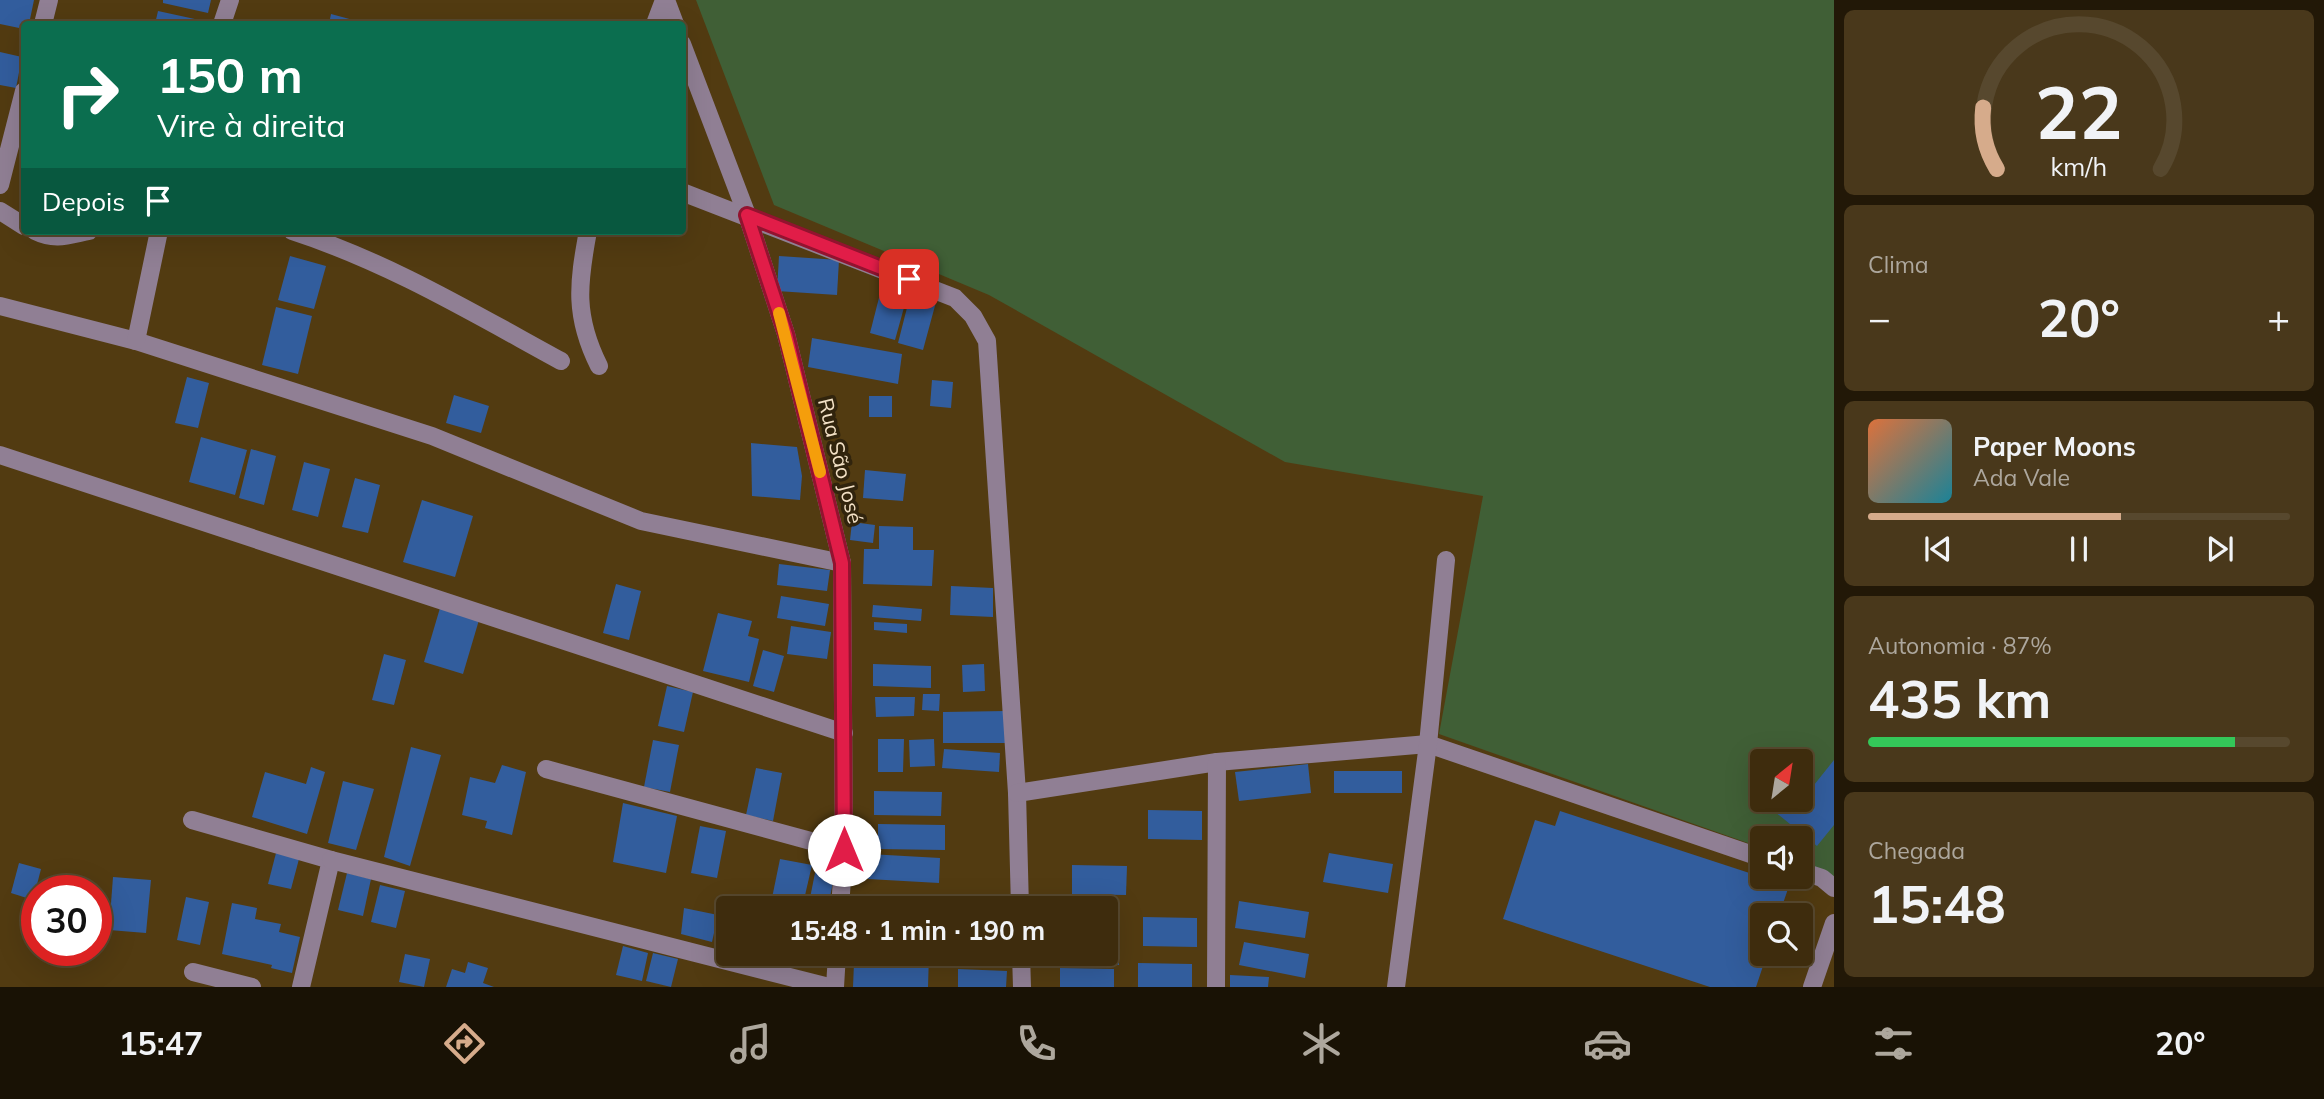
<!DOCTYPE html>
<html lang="pt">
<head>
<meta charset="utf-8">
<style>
	:root { --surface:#3e2c0d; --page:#49381b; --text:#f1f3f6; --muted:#ada79d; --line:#57482e; --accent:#d6ab8b }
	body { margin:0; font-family:Mulish,sans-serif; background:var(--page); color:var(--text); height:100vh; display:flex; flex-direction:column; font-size:26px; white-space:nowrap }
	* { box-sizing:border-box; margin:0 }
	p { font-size:23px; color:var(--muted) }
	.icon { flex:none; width:38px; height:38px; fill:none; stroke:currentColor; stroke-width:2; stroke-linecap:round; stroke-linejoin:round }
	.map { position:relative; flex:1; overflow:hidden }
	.sheet { display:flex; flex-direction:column; gap:10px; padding:10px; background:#221807; width:490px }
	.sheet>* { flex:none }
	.hud { position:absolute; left:21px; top:21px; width:665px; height:214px; border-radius:7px; box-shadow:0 7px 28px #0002,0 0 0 2px var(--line); background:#0b6e4f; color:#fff; overflow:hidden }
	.needle { width:46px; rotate:30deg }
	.tools { position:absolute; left:1750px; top:749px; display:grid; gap:14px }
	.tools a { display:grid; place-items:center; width:63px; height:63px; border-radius:7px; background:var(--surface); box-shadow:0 7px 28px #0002,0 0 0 2px var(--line); font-size:35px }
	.speed { position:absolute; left:21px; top:875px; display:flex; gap:14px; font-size:35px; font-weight:700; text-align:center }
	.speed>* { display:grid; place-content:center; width:91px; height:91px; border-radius:50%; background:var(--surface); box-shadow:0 7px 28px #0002,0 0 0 2px var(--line); line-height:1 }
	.speed .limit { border:10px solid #d22; background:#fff; color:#111 }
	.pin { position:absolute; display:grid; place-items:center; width:60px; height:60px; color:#fff; margin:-30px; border-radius:14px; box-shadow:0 4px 10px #0006 }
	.me { position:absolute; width:77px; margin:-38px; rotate:0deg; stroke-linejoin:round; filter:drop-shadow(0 0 5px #0008) }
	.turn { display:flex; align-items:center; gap:24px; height:147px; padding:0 21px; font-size:32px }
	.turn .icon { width:91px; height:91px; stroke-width:2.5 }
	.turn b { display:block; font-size:49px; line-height:60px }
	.then { display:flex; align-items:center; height:66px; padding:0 21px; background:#0003; gap:14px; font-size:26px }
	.big { font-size:52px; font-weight:700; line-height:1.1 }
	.sheet .card { flex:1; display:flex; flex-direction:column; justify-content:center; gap:10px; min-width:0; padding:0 24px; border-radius:10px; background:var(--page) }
	.sheet .dial { align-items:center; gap:0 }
	.dial svg { height:182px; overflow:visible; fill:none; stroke:var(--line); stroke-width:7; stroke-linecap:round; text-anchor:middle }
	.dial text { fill:var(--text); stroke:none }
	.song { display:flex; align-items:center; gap:21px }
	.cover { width:84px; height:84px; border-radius:10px; background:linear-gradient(135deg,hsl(20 70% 55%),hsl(190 70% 35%)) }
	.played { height:7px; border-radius:4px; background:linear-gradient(90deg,var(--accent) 60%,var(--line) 60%) }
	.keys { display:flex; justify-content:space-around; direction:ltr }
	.heat { display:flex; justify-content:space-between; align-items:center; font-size:38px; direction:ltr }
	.charge { height:10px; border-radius:5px; background:linear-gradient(90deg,#34c759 87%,var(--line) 0) }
	.trip { position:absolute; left:716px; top:896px; width:402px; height:70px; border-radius:7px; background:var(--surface); box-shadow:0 7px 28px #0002,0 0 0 2px var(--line); font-weight:700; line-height:70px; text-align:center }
	.tab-bar { display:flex; height:112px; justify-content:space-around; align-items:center; background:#191205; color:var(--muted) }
	.tab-bar .icon { width:49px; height:49px }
	.tab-bar .current { color:var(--accent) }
	.tab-bar b { font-size:32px; color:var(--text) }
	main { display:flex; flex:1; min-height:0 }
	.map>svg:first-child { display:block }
</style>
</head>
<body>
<main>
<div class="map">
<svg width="1834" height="987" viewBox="0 0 1834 987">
	<rect width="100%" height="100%" fill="#523b11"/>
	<path fill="#405f36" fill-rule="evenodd" d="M696,0H1834V877L1801,863V838H1762V848L1439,734L1483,496L1285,462L989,295L774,205ZM1762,761H1801V800H1762Z"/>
	<g fill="#325d9d">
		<path d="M0,0H34L29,24H24V29L0,24Z"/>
		<path d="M163,0H211L208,13L163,3Z"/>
		<path d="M158,11L204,21L203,24H155Z"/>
		<path d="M331,14L368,24H329Z"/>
		<path d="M0,52L22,57L16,88L0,85Z"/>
		<path d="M290,256L326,266L314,309L278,300Z"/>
		<path d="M779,256L839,260L837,295L777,291Z"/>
		<path d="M882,286L908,293L895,340L870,333Z"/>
		<path d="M910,296L936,302L923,350L898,343Z"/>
		<path d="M276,307L312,316L298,374L262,365Z"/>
		<path d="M812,338L902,354L898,384L808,367Z"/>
		<path d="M187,377L209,383L198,428L175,423Z"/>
		<path d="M932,380L953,382L951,408L930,406Z"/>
		<path d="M454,395L489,406L481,433L446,423Z"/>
		<rect x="869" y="396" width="23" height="21"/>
		<path d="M201,437L247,450L235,495L189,482Z"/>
		<path d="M751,443L797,447L802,476L800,500L752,496Z"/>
		<path d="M251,449L276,456L264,505L239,498Z"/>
		<path d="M304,462L330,469L318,517L292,510Z"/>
		<path d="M865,470L906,474L903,501L863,498Z"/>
		<path d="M355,478L380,485L368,533L342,527Z"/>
		<path d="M422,500L473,516L455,577L403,562Z"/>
		<path d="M852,522L875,525L873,543L850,540Z"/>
		<path d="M879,526L913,527V550H934L932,586L863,584L864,549H879Z"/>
		<path d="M779,564L830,570L827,591L777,585Z"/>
		<path d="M616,584L641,591L629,640L603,633Z"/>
		<path d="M951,586L993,588V617L950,615Z"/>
		<path d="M781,596L829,604L825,626L777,618Z"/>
		<path d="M873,605L922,609L921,621L872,617Z"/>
		<path d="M440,608L479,620L463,674L424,662Z"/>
		<path d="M718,613L752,621L748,636L759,639L749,682L703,671Z"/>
		<path d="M874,622L907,624V633L874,630Z"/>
		<path d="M791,626L831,632L827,659L787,654Z"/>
		<path d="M763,650L784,656L774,692L753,686Z"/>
		<path d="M384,654L406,660L394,705L372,700Z"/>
		<path d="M873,664L931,666V688L873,686Z"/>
		<path d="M984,664L985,691L963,692L962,665Z"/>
		<path d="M667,686L693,692L684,732L658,726Z"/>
		<path d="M923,694H940L939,711L922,710Z"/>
		<path d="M875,697H915L914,716L876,717Z"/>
		<path d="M1006,711V743H943V712Z"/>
		<path d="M878,739H904L903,772H878Z"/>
		<path d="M934,739L935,766L910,767L909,740Z"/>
		<path d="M653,740L679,745L670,792L644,787Z"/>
		<path d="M411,747L441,755L410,866L384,857Z"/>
		<path d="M944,749L1000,753L999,772L942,768Z"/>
		<path d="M1834,760V825L1817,846L1764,803L1766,800H1801V782L1810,790Z"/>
		<path d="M1308,764L1311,793L1239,801L1235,772Z"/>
		<path d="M502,765L526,772L512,835L485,828L487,821L462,815L470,777L495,783Z"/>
		<path d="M311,767L325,772L307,834L252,817L265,772L306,784Z"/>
		<path d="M756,768L782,773L773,821L746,815Z"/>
		<rect x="1334" y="771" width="68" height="22"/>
		<path d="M343,781L374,789L356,850L328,843Z"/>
		<path d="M874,791L942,792L941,816L874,815Z"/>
		<path d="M623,803L677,816L666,873L613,862Z"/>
		<path d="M1148,810L1202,811V840L1148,839Z"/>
		<path d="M1560,811L1789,886L1779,915H1762V954H1767L1756,987H1710L1503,919L1535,820L1555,826Z"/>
		<path d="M878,824L945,825V850L878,849Z"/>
		<path d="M700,826L726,831L717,878L691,873Z"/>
		<path d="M276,853L299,859L291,889L268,884Z"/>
		<path d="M1329,853L1393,864L1388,893L1323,882Z"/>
		<path d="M869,854L940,858L939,883L868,879Z"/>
		<path d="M780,859L812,865L803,904L772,898Z"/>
		<path d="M19,863L41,869L33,900L11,893Z"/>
		<path d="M1072,865L1127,866L1126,895L1072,894Z"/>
		<path d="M816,868L835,872L828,907L809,903Z"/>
		<path d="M347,873L371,879L363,916L338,910Z"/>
		<path d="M113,877L151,880L146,933L109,930Z"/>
		<path d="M380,885L405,891L396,928L371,922Z"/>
		<path d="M186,897L209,902L200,945L177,940Z"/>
		<path d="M745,897L769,901L768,908H744Z"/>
		<path d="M1065,901L1119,902V931H1106V908H1065Z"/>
		<path d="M1239,901L1309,912L1305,938L1235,928Z"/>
		<path d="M232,903L257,908L255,919L281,924L279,932L300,937L292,973L271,968L272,965L222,954Z"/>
		<path d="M684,908L718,915L712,942L681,934Z"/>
		<path d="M1143,917L1197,918V947L1143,946Z"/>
		<path d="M1106,935H1119V965L1064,963L1065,954H1106Z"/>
		<path d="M1244,942L1309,954L1305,978L1239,965Z"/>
		<path d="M623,946L648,953L642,981L616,975Z"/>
		<path d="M653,953L678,959L671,987L646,981Z"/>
		<path d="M405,954L430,959L424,987L399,982Z"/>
		<path d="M798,954H825L823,962L797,957Z"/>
		<path d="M870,954H929L928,987H853L854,963L869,964Z"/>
		<path d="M969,954H982V964L969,963Z"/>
		<path d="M987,954H1007L1006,963H987Z"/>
		<path d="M468,962L488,968L483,983L494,987H446L452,969L465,973Z"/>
		<path d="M1138,963L1192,964V987H1138Z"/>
		<path d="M1060,968L1114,969V987H1060Z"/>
		<path d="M958,969L1007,971L1006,987H958Z"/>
		<path d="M1230,975L1269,977L1268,987H1230Z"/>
	</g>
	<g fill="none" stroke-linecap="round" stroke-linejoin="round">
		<g stroke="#907f94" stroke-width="18">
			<path d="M666,0L675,24"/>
			<path d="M43,24L49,0"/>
			<path d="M222,24L230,0"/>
			<path d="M655,24L664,0"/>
			<path d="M682,44L747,215L786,334L842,563L844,850L840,908"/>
			<path d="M0,185L24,91"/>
			<path d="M682,192L955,298L973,316L987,341L1017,793L1020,908"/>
			<path d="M0,211L24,226"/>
			<path d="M35,231C55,241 69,235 89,231"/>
			<path d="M292,231C388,262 473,313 561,361"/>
			<path d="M588,231C578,284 574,316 599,366"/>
			<path d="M0,306L136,341L432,436L641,521L842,563"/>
			<path d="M136,341L159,231"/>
			<path d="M0,455L844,733"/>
			<path d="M546,769L844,850"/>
			<path d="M1017,793L1217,762L1428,744L1762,858"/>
			<path d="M192,820L331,860L301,987"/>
			<path d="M331,860L829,987"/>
			<path d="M1801,871L1822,878L1834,888"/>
			<path d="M1021,954L1022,987"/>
			<path d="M193,972L252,987"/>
			<path d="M835,987L837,954"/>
			<path d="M1216,987L1217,762"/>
			<path d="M1396,987L1428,744L1446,560"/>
			<path d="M1812,987L1834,923"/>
		</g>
	</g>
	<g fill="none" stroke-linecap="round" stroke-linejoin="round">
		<defs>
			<path id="route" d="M844,850L842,563L786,334L747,215L909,279"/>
		</defs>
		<use href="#route" stroke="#92132f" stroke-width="18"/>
		<use href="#route" stroke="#e11d48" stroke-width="12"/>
		<path stroke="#f59e0b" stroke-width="12" d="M779,313L820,472"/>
	</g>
	<g text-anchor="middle" stroke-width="7" stroke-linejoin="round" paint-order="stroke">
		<g font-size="21" fill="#f3e1c6" stroke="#31240d">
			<text transform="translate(840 461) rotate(76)" y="7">Rua São José</text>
		</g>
	</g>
</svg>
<div class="tools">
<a><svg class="needle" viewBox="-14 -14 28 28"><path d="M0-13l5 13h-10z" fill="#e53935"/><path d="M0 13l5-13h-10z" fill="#ada79d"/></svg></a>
<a><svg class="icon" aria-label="sound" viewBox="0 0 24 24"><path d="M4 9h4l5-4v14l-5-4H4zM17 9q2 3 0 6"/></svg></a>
<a><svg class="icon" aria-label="search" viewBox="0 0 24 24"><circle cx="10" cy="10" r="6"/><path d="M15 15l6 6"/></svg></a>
</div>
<div class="speed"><div class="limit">30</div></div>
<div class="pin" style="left:909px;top:279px;background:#d93025"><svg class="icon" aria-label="arrive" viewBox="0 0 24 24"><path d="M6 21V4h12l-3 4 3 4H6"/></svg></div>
<svg class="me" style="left:844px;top:850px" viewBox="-20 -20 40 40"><circle r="19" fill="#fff"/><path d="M0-13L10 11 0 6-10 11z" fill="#e11d48"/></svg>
<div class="trip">15:48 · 1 min · 190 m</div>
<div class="hud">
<div class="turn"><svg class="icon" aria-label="right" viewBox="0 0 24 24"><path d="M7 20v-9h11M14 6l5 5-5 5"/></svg><div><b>150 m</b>Vire à direita</div></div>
<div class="then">Depois<svg class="icon" aria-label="arrive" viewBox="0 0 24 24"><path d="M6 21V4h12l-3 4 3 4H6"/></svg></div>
</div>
</div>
<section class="sheet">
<div class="card dial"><svg viewBox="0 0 100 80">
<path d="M14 69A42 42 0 1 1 86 69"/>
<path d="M14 69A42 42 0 0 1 8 42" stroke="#d6ab8b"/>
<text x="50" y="56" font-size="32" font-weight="700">22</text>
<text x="50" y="72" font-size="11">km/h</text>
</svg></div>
<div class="card"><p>Clima</p>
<div class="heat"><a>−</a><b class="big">20°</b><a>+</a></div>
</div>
<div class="card">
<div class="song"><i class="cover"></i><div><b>Paper Moons</b><p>Ada Vale</p></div></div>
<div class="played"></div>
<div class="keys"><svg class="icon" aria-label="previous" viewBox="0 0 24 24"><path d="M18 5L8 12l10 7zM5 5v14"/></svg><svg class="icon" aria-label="pause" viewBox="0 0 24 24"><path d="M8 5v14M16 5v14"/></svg><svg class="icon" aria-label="next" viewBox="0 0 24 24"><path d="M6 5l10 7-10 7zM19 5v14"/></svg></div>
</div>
<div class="card"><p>Autonomia · 87%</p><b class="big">435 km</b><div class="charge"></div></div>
<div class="card"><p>Chegada</p><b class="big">15:48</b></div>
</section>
</main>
<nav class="tab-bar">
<b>15:47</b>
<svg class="icon current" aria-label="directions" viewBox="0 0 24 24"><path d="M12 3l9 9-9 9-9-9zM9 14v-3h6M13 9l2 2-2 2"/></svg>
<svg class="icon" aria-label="music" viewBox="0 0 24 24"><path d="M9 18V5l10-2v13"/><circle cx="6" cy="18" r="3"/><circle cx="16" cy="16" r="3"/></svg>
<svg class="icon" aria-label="phone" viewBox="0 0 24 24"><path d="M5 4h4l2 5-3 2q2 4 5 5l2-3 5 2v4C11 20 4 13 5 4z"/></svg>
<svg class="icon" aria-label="climate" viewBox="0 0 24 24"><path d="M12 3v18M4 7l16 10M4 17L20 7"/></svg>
<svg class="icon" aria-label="car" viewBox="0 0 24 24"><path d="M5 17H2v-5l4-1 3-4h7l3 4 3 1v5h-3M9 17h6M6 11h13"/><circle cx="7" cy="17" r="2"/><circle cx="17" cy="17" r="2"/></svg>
<svg class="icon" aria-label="filters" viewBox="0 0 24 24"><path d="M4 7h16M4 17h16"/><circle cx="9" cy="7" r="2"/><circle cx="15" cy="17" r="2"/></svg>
<b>20°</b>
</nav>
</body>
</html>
